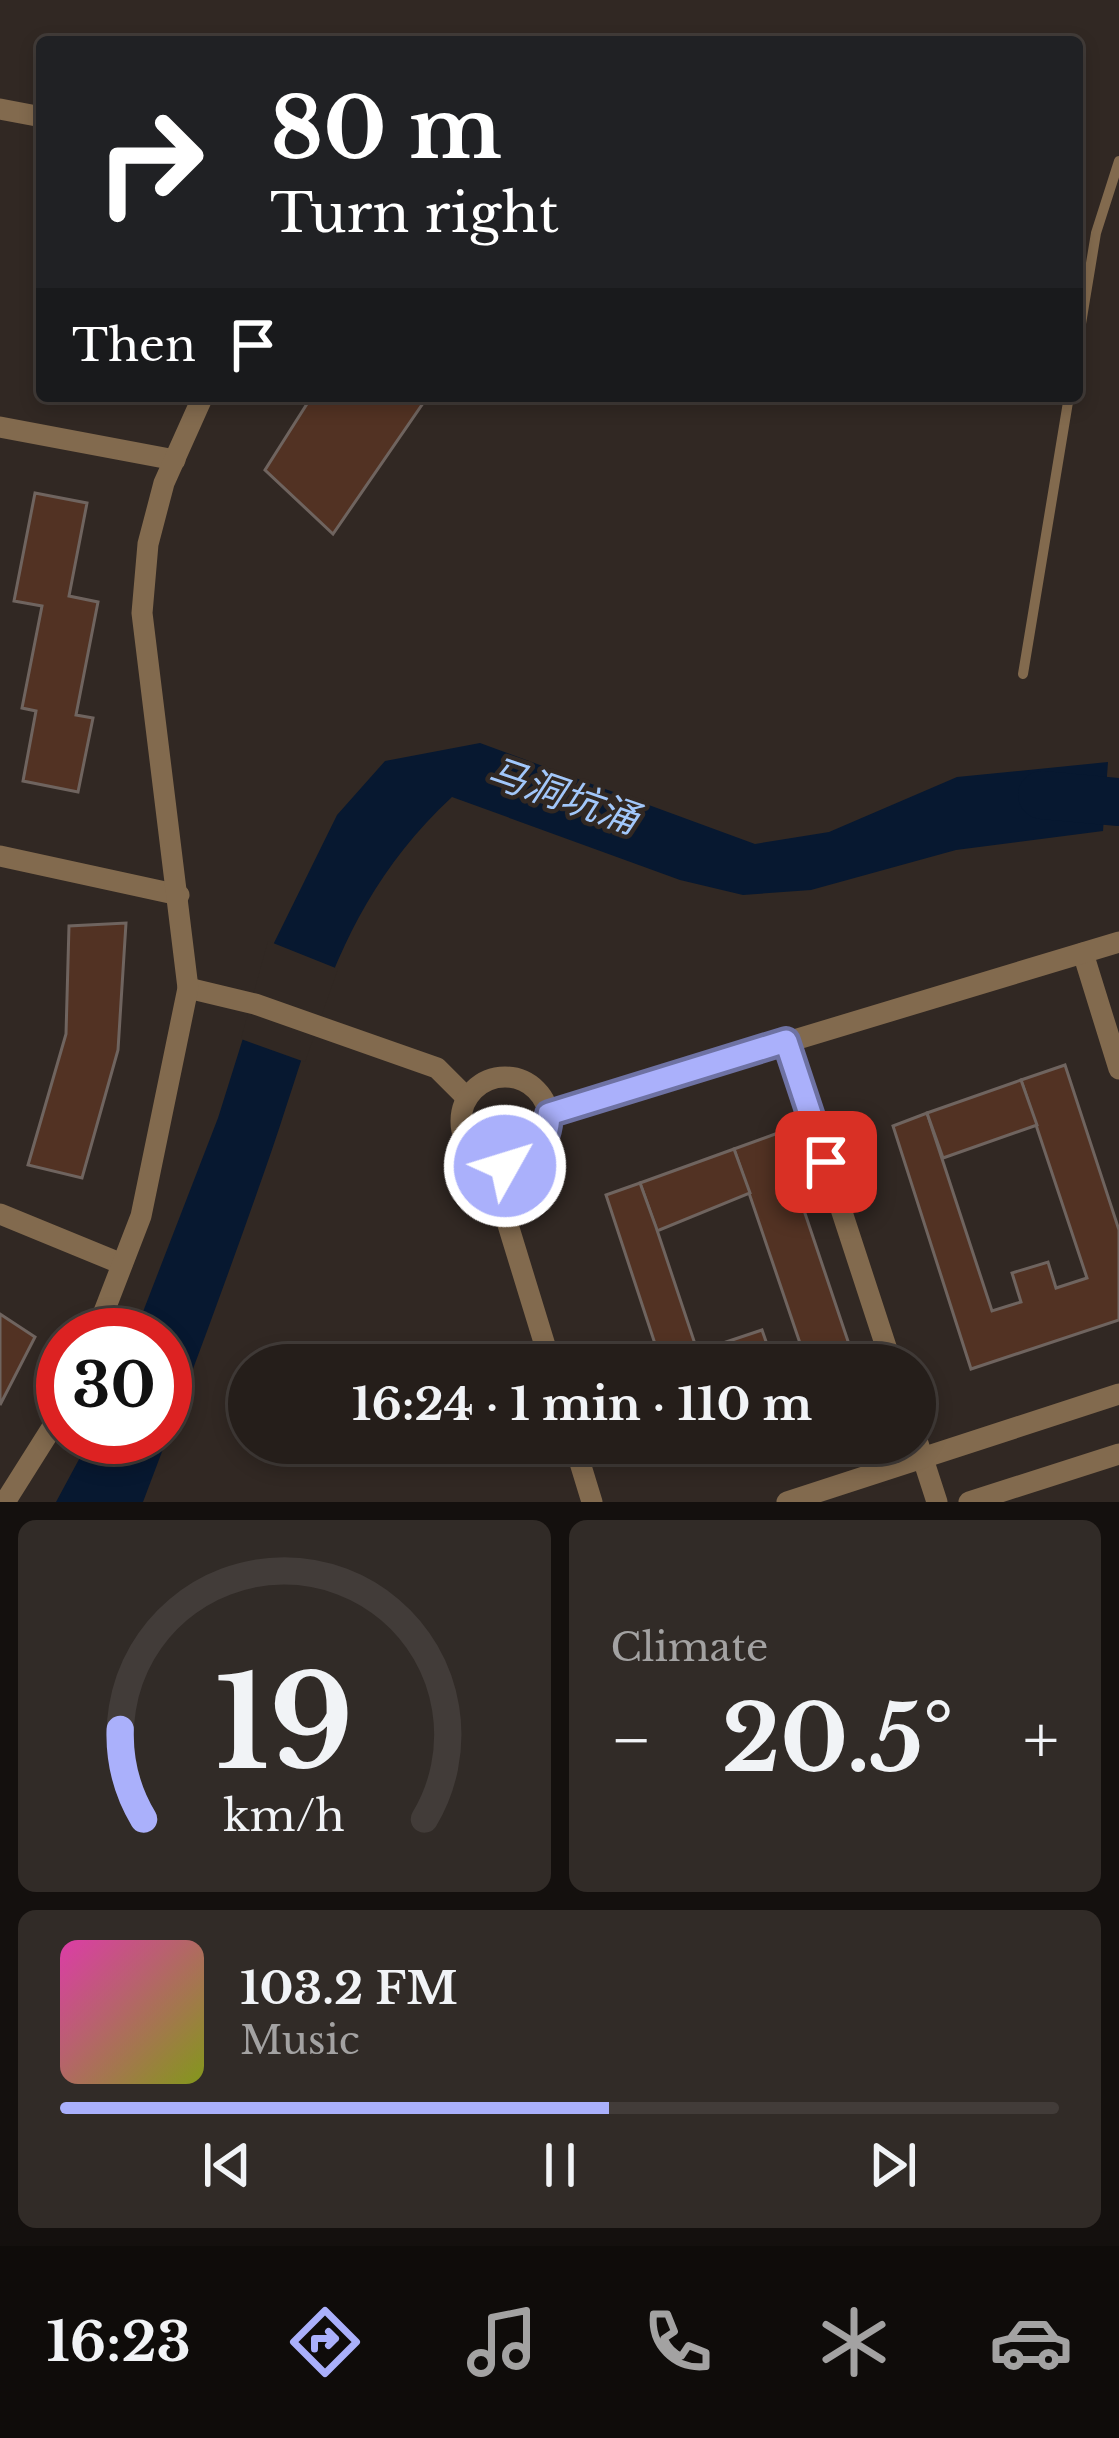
<!DOCTYPE html>
<html lang="en">
<head>
<meta charset="utf-8">
<style>
	:root { --surface:#251e1a; --page:#312b27; --text:#f1f3f6; --muted:#a3a2a2; --line:#423c39; --accent:#aab0fb }
	body { margin:0; font-family:"Libre Baskerville","Noto Sans SC",serif; background:var(--page); color:var(--text); height:100vh; display:flex; flex-direction:column; font-size:45px; white-space:nowrap }
	* { box-sizing:border-box; margin:0 }
	p { font-size:39px; color:var(--muted) }
	.icon { flex:none; width:66px; height:66px; fill:none; stroke:currentColor; stroke-width:2; stroke-linecap:round; stroke-linejoin:round }
	.map { position:relative; height:1502px; overflow:hidden }
	.drawer { display:flex; flex-direction:column; gap:18px; padding:18px; background:#14100e; flex:1 }
	.drawer>* { flex:none }
	.top-card { position:absolute; left:36px; top:36px; width:1047px; height:366px; border-radius:12px; box-shadow:0 6px 18px #0003,0 0 0 3px var(--line); background:#202124; color:#fff; overflow:hidden }
	.speed { position:absolute; left:36px; top:1308px; display:flex; gap:24px; font-size:60px; font-weight:700; text-align:center }
	.speed>* { display:grid; place-content:center; width:156px; height:156px; border-radius:50%; background:var(--surface); box-shadow:0 6px 18px #0003,0 0 0 3px var(--line); line-height:1 }
	.speed .limit { border:18px solid #d22; background:#fff; color:#111 }
	.pin { position:absolute; display:grid; place-items:center; width:102px; height:102px; color:#fff; margin:-51px; border-radius:24px; box-shadow:0 6px 18px #0006 }
	.me { position:absolute; width:132px; margin:-66px; rotate:51deg; stroke-linejoin:round; filter:drop-shadow(0 0 9px #0008) }
	.turn { display:flex; align-items:center; gap:42px; height:252px; padding:0 36px; font-size:54px }
	.turn .icon { width:156px; height:156px; stroke-width:2.5 }
	.turn b { display:block; font-size:84px; line-height:102px }
	.then { display:flex; align-items:center; height:114px; padding:0 36px; background:#0003; gap:24px; font-size:45px }
	.big { font-size:90px; font-weight:800; line-height:1.1 }
	.drawer .widget { flex:1; display:flex; flex-direction:column; justify-content:center; gap:18px; min-width:0; padding:0 42px; border-radius:18px; background:var(--page) }
	.drawer .dial { align-items:center; gap:0 }
	.dial svg { height:312px; overflow:visible; fill:none; stroke:var(--line); stroke-width:7; stroke-linecap:round; text-anchor:middle }
	.dial text { fill:var(--text); stroke:none }
	.song { display:flex; align-items:center; gap:36px }
	.cover { width:144px; height:144px; border-radius:18px; background:linear-gradient(135deg,hsl(320 70% 55%),hsl(70 70% 35%)) }
	.played { height:12px; border-radius:6px; background:linear-gradient(90deg,var(--accent) 55%,var(--line) 55%) }
	.keys { display:flex; justify-content:space-around; direction:ltr }
	.heat { display:flex; justify-content:space-between; align-items:center; font-size:66px; direction:ltr }
	.drawer .tiles { flex:1; display:grid; gap:18px; grid-template-columns:1fr 1fr }
	.widget:last-child { grid-column:span 2 }
	.trip { position:absolute; left:228px; top:1344px; width:708px; height:120px; border-radius:60px; background:var(--surface); box-shadow:0 6px 18px #0003,0 0 0 3px var(--line); font-weight:800; line-height:120px; text-align:center }
	.tabs { display:flex; height:192px; justify-content:space-around; align-items:center; background:#0f0c0a; color:var(--muted) }
	.tabs .icon { width:84px; height:84px }
	.tabs .current { color:var(--accent) }
	.tabs b { font-size:54px; color:var(--text) }
	.map>svg:first-child { display:block }
</style>
</head>
<body>
<div class="map">
<svg width="1119" height="1502" viewBox="0 0 1119 1502">
	<rect width="100%" height="100%" fill="#312823"/>
	<path fill="#071830" d="M480,743L755,844L829,832L957,777L1108,762L1103,831L956,850L811,890L743,895L680,880L452,797C336,905 316,1025 266,1167C227,1279 185,1391 143,1502H56L91,1437H165V1335H134L218,1118L271,949L337,815L385,761Z"/>
	<path fill="#312823" d="M268,941L338,969L305,1062L241,1039Z"/>
	<g fill="none" stroke-linecap="round" stroke-linejoin="round">
		<path stroke="#071830" stroke-width="48" d="M1042,795L1119,802"/>
	</g>
	<g fill="#523223" stroke="#6f645f" stroke-width="3">
		<path d="M312,396H428L333,534L265,470Z"/>
		<path d="M35,493L87,503L69,596L98,602L76,715L93,718L78,792L23,781L36,711L22,708L42,606L14,601Z"/>
		<path d="M126,923L118,1050L82,1178L28,1165L66,1034L69,926Z"/>
		<path d="M1065,1065L1119,1230V1320L971,1369L893,1126L927,1113L992,1311L1021,1302L1012,1273L1048,1262L1056,1288L1087,1278L1021,1080Z"/>
		<path d="M1021,1080L1037,1125L943,1158L927,1113Z"/>
		<path d="M778,1133L856,1365H734L726,1342L762,1330L771,1356L801,1346L734,1149Z"/>
		<path d="M734,1149L750,1193L657,1231L640,1183Z"/>
		<path d="M640,1183L656,1227L702,1365H662L606,1195Z"/>
		<path d="M0,1314L35,1337L0,1405Z"/>
	</g>
	<g fill="none" stroke-linecap="round" stroke-linejoin="round">
		<g stroke="#826a4e" stroke-width="10">
			<path d="M1077,348L1096,233L1119,161"/>
			<path d="M1023,674L1069,396"/>
		</g>
		<g stroke="#826a4e" stroke-width="21">
			<path d="M0,109L42,117"/>
			<path d="M0,427L175,460"/>
			<path d="M0,856L179,895"/>
			<path d="M1083,953L1119,1069"/>
			<path d="M188,988L255,1004L437,1068L467,1098"/>
			<path d="M786,1041L892,1365"/>
			<circle cx="505" cy="1121" r="44"/>
			<path d="M549,1114L1119,942"/>
			<path d="M489,1163L551,1365"/>
			<path d="M0,1214L122,1264"/>
			<path d="M95,1335L141,1216L188,988L142,613L148,544L164,483L203,396"/>
			<path d="M915,1434L937,1502"/>
			<path d="M574,1443L592,1502"/>
			<path d="M5,1502L63,1410"/>
			<path d="M787,1502L1119,1394"/>
			<path d="M969,1502L1119,1454"/>
		</g>
	</g>
	<g fill="none" stroke-linecap="round" stroke-linejoin="round">
		<defs>
			<path id="route" d="M505,1166C535,1161 548,1144 549,1114L786,1041L826,1162"/>
		</defs>
		<use href="#route" stroke="#6e72a3" stroke-width="30"/>
		<use href="#route" stroke="#aab0fb" stroke-width="21"/>
	</g>
	<g text-anchor="middle" stroke-width="9" stroke-linejoin="round" paint-order="stroke">
		<g font-size="39" font-style="italic" fill="#a2c7fa" stroke="#312823">
			<text transform="translate(563 795) rotate(19)" y="14">马洞坑涌</text>
		</g>
	</g>
</svg>
<div class="speed"><div class="limit">30</div></div>
<div class="pin" style="left:826px;top:1162px;background:#d93025"><svg class="icon" aria-label="arrive" viewBox="0 0 24 24"><path d="M6 21V4h12l-3 4 3 4H6"/></svg></div>
<svg class="me" style="left:505px;top:1166px" viewBox="-20 -20 40 40"><circle r="17" fill="#aab0fb" stroke="#fff" stroke-width="3"/><path d="M0-11L8 9 0 5-8 9z" fill="#fff"/></svg>
<div class="trip">16:24 · 1 min · 110 m</div>
<div class="top-card">
<div class="turn"><svg class="icon" aria-label="right" viewBox="0 0 24 24"><path d="M7 20v-9h11M14 6l5 5-5 5"/></svg><div><b>80 m</b>Turn right</div></div>
<div class="then">Then<svg class="icon" aria-label="arrive" viewBox="0 0 24 24"><path d="M6 21V4h12l-3 4 3 4H6"/></svg></div>
</div>
</div>
<section class="drawer">
<div class="tiles">
<div class="widget dial"><svg viewBox="0 0 100 80">
<path d="M14 69A42 42 0 1 1 86 69"/>
<path d="M14 69A42 42 0 0 1 8 46" stroke="#aab0fb"/>
<text x="50" y="56" font-size="32" font-weight="700">19</text>
<text x="50" y="72" font-size="11">km/h</text>
</svg></div>
<div class="widget"><p>Climate</p>
<div class="heat"><a>−</a><b class="big">20.5°</b><a>+</a></div>
</div>
<div class="widget">
<div class="song"><i class="cover"></i><div><b>103.2 FM</b><p>Music</p></div></div>
<div class="played"></div>
<div class="keys"><svg class="icon" aria-label="previous" viewBox="0 0 24 24"><path d="M18 5L8 12l10 7zM5 5v14"/></svg><svg class="icon" aria-label="pause" viewBox="0 0 24 24"><path d="M8 5v14M16 5v14"/></svg><svg class="icon" aria-label="next" viewBox="0 0 24 24"><path d="M6 5l10 7-10 7zM19 5v14"/></svg></div>
</div>
</div>
</section>
<nav class="tabs">
<b>16:23</b>
<svg class="icon current" aria-label="directions" viewBox="0 0 24 24"><path d="M12 3l9 9-9 9-9-9zM9 14v-3h6M13 9l2 2-2 2"/></svg>
<svg class="icon" aria-label="music" viewBox="0 0 24 24"><path d="M9 18V5l10-2v13"/><circle cx="6" cy="18" r="3"/><circle cx="16" cy="16" r="3"/></svg>
<svg class="icon" aria-label="phone" viewBox="0 0 24 24"><path d="M5 4h4l2 5-3 2q2 4 5 5l2-3 5 2v4C11 20 4 13 5 4z"/></svg>
<svg class="icon" aria-label="climate" viewBox="0 0 24 24"><path d="M12 3v18M4 7l16 10M4 17L20 7"/></svg>
<svg class="icon" aria-label="car" viewBox="0 0 24 24"><path d="M5 17H2v-5l4-1 3-4h7l3 4 3 1v5h-3M9 17h6M6 11h13"/><circle cx="7" cy="17" r="2"/><circle cx="17" cy="17" r="2"/></svg>
</nav>
</body>
</html>
